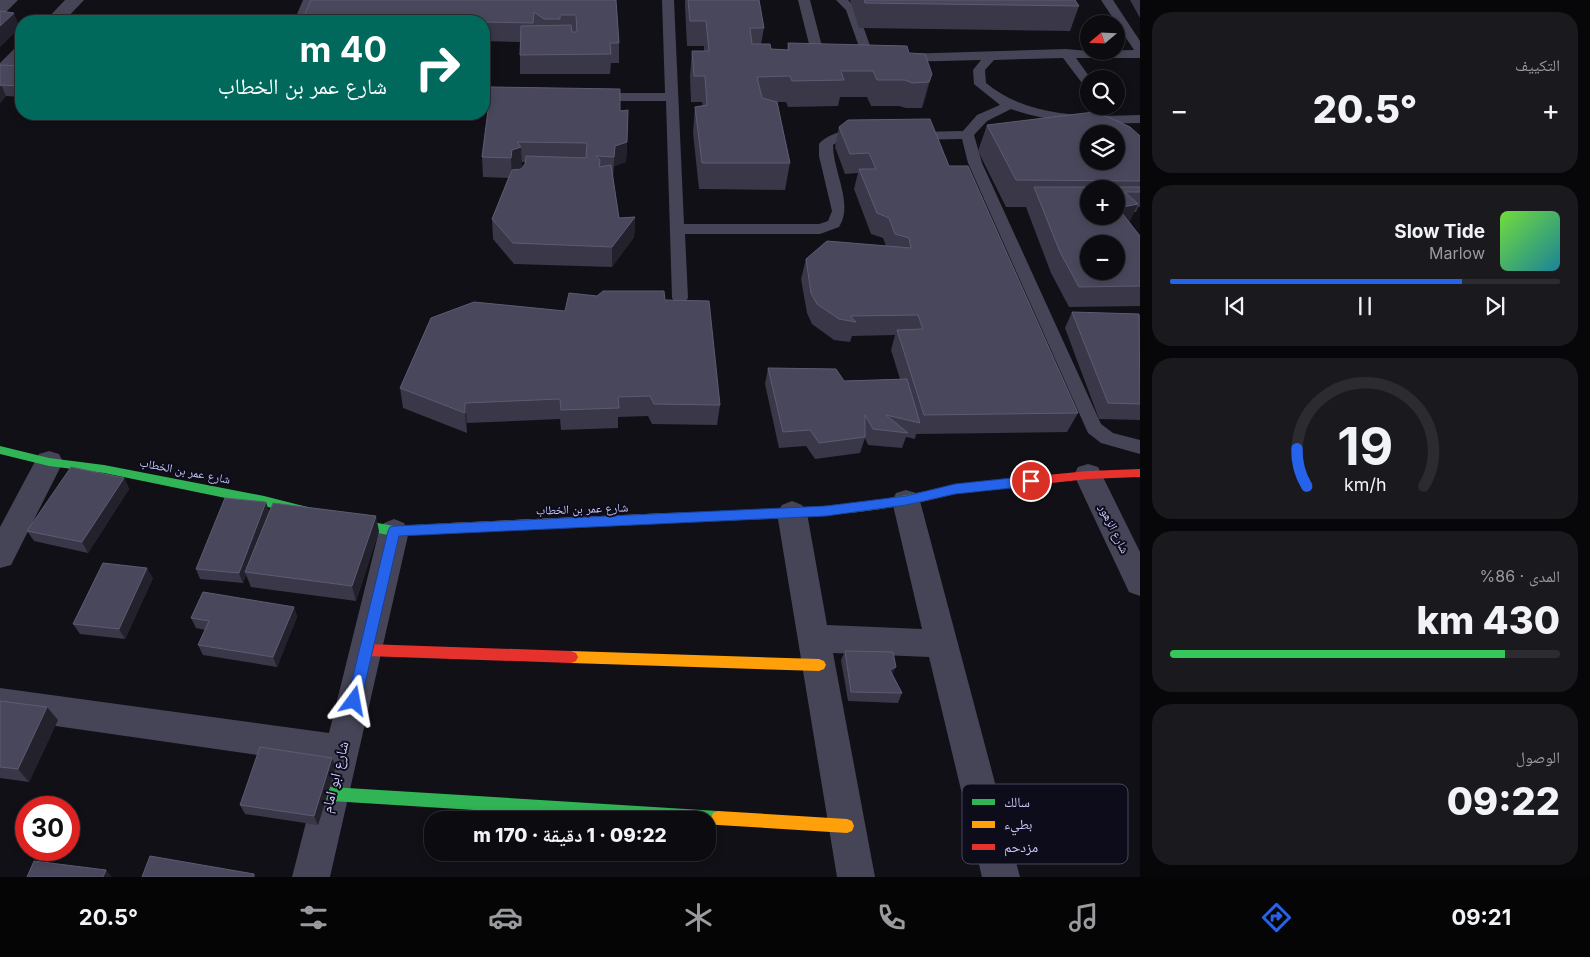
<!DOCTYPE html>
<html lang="ar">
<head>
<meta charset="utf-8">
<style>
	:root { --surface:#0c0c10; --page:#1a1a1e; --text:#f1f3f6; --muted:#9a9b9f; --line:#2c2c30; --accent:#2563eb }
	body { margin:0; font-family:Inter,"Noto Naskh Arabic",sans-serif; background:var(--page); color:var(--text); direction:rtl; height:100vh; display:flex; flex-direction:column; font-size:19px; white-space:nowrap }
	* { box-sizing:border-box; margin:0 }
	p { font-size:16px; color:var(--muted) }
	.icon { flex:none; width:28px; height:28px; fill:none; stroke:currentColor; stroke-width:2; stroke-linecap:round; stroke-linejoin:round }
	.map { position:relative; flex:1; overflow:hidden; direction:ltr }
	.drawer { display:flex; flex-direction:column; gap:12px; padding:12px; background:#070709; width:450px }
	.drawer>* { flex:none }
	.banner { position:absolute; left:15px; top:15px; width:475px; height:105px; border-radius:20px; box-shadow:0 2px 8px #0003,0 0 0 1px var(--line); direction:rtl; background:#00695c; color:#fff; overflow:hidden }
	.needle { width:32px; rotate:251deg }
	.buttons { position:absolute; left:1080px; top:15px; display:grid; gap:10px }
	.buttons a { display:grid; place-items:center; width:45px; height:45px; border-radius:50%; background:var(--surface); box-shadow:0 2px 8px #0003,0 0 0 1px var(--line); font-size:25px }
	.speed { position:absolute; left:15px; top:796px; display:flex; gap:10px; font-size:25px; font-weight:700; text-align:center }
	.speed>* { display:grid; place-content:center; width:65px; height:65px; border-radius:50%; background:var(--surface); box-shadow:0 2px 8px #0003,0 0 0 1px var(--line); line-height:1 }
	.speed .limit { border:8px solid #d22; background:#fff; color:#111 }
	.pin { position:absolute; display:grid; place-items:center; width:42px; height:42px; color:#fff; margin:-21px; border:2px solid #fff; border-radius:50%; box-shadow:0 1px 5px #0007 }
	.me { position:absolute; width:55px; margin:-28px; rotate:13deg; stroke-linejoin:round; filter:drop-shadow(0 0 4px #0008) }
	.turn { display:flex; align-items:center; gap:18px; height:105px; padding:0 20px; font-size:22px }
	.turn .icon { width:65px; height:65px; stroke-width:2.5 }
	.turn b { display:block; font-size:35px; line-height:42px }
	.big { font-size:38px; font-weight:800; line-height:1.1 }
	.drawer .tile { flex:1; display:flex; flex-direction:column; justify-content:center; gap:8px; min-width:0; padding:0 18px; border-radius:20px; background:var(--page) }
	.drawer .dial { align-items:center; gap:0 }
	.dial svg { height:130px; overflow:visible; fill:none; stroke:var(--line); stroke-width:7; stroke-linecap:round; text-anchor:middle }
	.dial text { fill:var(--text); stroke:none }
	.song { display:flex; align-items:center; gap:15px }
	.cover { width:60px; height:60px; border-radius:8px; background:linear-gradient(135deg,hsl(100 70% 55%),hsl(190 70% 35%)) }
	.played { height:5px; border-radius:2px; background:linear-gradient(90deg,var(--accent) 75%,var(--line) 75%) }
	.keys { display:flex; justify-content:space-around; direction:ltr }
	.heat { display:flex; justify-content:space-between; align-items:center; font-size:28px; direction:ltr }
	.charge { height:8px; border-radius:4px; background:linear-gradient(90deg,#34c759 86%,var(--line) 0) }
	.trip { position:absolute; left:424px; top:811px; width:292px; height:50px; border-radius:20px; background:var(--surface); box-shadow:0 2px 8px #0003,0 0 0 1px var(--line); font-weight:800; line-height:50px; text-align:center; direction:rtl }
	.dock { display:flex; height:80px; justify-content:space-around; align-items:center; background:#050506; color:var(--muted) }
	.dock .icon { width:35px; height:35px }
	.dock .selected { color:var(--accent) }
	.dock b { font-size:22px; color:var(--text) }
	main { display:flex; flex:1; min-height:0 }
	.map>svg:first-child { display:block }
</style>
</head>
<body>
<main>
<section class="drawer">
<div class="tile"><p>التكييف</p>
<div class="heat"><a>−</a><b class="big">20.5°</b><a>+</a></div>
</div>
<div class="tile">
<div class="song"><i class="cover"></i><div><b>Slow Tide</b><p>Marlow</p></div></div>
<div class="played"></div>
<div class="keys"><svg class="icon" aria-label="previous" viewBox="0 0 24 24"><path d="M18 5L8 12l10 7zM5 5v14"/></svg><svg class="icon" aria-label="pause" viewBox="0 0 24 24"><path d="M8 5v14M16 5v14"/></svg><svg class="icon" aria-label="next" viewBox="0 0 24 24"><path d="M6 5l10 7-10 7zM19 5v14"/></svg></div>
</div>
<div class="tile dial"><svg viewBox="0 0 100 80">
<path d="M14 69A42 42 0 1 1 86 69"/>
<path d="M14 69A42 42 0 0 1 8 46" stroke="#2563eb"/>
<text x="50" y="56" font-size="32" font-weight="700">19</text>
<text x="50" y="72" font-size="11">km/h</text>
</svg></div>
<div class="tile"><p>المدى · 86%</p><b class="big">430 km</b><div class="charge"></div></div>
<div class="tile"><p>الوصول</p><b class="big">09:22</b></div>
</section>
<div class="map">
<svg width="1140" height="877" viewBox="0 0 1140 877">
	<rect width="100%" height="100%" fill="#101016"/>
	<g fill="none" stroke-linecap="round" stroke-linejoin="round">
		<g fill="#454557" fill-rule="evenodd">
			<path d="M303,0H315L306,21H294Z"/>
			<path d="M662,0H674L684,224H819L828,221L832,211L819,156V144C827,134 856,124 866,134C857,142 842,138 833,145C833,172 854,204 839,227L820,234H685L688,298L685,302L680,303L675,302L672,298L666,101H598L592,97L598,93H665Z"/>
			<path d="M798,0H810L824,54L834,62L832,65H824L812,56Z"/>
			<path d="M836,0H848L857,9L873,54L881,55L883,58L881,61H864L846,10Z"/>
			<path d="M1101,0H1113L1140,41V58H1076L1091,79H1089V88L1085,87L1063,58L994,60L985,70L986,83C1028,118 1088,117 1140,115V123C1098,124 1051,124 1011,109L987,121L974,135L982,163L1101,424L1113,433L1140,440V454L1101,443L1088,433L968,163L962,139L913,140L906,136L913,132L963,131L977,115L1000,105L974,84L973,70L981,60L903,62L897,58L903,54L1066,49L1089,51L1134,50Z"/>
			<path d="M484,93H512L518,97L512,101H484Z"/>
		</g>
		<g fill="#454557" fill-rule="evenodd">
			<path d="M0,0H18L6,12L0,13Z"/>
			<path d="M65,0H84L64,21H45Z"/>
			<path d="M21,47V64L7,78L0,80V63L14,49Z"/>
			<path d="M49,451L59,454L63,462L11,565L0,568V527L39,454Z"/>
			<path d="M1088,464L1098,467L1140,552V596L1129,592L1074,475L1078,467Z"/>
			<path d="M906,490L916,493L920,501L1020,877H982L929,657L833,653L875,877H837L777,513L782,505L792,501L802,505L807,513L827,625L922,629L892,501L896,493Z"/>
			<path d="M394,519L404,523L409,531L330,877H292L321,764L0,718V688L329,733L379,531L384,523Z"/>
		</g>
		<g fill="#30b455" fill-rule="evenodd">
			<path d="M0,446L49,458L104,465L264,496L351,518L394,526L451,523L455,525L457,528L455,531L451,533L394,536L351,528L264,506L104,473L49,466L0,454Z"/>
			<path d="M926,491L930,493L932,496L930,499L926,501C841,519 755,519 668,523L664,521L662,518L664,515L668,513C755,510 841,510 926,491Z"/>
			<path d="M331,787L718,811L723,813L725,818L723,823L718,825H708V820H634L331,801L326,799L324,794L326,789Z"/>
		</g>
		<g fill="#ff9f0a" fill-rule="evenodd">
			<path d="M668,513L672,515L674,518L672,521L668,523L451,533L447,531L445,528L447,525L451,523Z"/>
			<path d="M571,651L819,659L824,661L826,665L824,669L819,671L571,663L566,661L564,657L566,653Z"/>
			<path d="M718,811L847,819L852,821L854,826L852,831L847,833L718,825L713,823L711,818L713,813Z"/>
		</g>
		<g fill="#e5322d" fill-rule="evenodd">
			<path d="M1140,469V477L1088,479L955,494L926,501L922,499L920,496L922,493L955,484L1088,471Z"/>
			<path d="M366,644L571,651L576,653L578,657L576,661L571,663L366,656L361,654L359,650L361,646Z"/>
		</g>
	</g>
	<g fill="#393748" fill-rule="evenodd">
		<path d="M616,0L619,43V63H611L610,74H520V42L484,41V21H302Z"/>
		<path d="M685,0H759L764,28L761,44L771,49L787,50L788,43L909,53L932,74L922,108H906L899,106H871L867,97H840L838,106L788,107L786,102H777L790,163L785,190L699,189L693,133L695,107L703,106L702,102H691L690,76L692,51H704V46H687L685,6Z"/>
		<path d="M850,0H1075L1079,6L1070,31L859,28Z"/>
		<path d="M1130,0H1140V18Z"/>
		<path d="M21,31V48H18L14,37Z"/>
		<path d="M0,65L21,66V97L6,96L0,103Z"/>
		<path d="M491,87L620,111L627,142L626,162L614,166L613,177L619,218L635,217L634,237L612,267L514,264L493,239L492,219L508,178L483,177L482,157ZM521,162H525V164L521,169L513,170L522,167Z"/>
		<path d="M987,125L1140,136V207H1138L1136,212H1134L1129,222L1140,236V306L1069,307L1051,273L1026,207H1006L978,151Z"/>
		<path d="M839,127L949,166L1078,413L1067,432L916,434L915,439L906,437L902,448L868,445L865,438L860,453L815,459L806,446L779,448L765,384L768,368L844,381L900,379L891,350L895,335L852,336L850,342L834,340L812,324L807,313L801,279L806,259L886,246L883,238L871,234L854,189L858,173L845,174L835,147Z"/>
		<path d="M597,296L665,300L720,405L717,425L652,424L648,416L618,417V428L561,430L560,419L467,423V433L403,408L400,388Z"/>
		<path d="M1072,312L1140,315V420L1099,419L1065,328Z"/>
		<path d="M124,478L129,489L88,553L34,541L27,531Z"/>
		<path d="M266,502L269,512L379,531L356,601L251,587L246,575L243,583L200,579L196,569Z"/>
		<path d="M153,578L125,639L80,634L73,624Z"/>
		<path d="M294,607L297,617L277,667L203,655L198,645L205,630L196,628L191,618Z"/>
		<path d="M845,651L892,675L902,693L898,703L848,701L841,660Z"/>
		<path d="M0,701L58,720L29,782L0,778Z"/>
		<path d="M336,767L318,825L245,814L240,805Z"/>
	</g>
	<g fill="#22212c">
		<path d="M14,13L20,28L0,47V26Z"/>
		<path d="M932,74L925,100L922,108L929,82Z"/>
		<path d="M1,85L6,96L0,103V86Z"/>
		<path d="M627,142L626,162L614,166L613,177L615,146Z"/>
		<path d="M521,147L522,167L513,170L512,178L511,158L512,150Z"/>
		<path d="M1138,204L1128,224L1118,208Z"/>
		<path d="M635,217L634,237L612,267V247Z"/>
		<path d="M465,403L467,423V433L465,413Z"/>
		<path d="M124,478L129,489L88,553L82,542Z"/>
		<path d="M266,502L269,512L245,572L246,575L243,583L239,573Z"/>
		<path d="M376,516L379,531L356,601L352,586Z"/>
		<path d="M147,568L153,578L125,639L119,629Z"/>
		<path d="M294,607L297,617L277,667L273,657Z"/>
		<path d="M896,667L892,676L890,670Z"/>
		<path d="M47,707L58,720L29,782L18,769Z"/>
		<path d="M332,758L336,767L318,825L314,816Z"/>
		<path d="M106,870L112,877H103Z"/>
	</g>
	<g fill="#49475b" stroke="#5d5b74" fill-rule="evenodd">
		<path d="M311,0H616L619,43H610L611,54L520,55L521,26L571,25L572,32H577L576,15H560V19H544L534,12L533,23L484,22V21H392L391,18H364L363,21H302Z"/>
		<path d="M688,0H759L764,28H750L752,44H770L771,49L789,50L788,43L907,46L909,53L925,54L932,74L929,82L912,83L905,80H877L873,71H841L844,80L792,81L790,76L757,77L762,98L777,102L790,163H702L695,107L707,105L705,76H694L692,51H709L706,21H690Z"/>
		<path d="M864,0H1075L1079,6L865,3Z"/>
		<path d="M0,11L14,13L0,26Z"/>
		<path d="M21,31V38L14,37Z"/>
		<path d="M0,65L21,66V84L19,86L1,85L0,86Z"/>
		<path d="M491,87L620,89V111L628,110L627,142L615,146L614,157L596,156L600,160L599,167L611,165L619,218L635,217L612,247L513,243L492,219L512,170L521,169L525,164L526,156L586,158L587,143L517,142L521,147L512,150L511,158L482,157Z"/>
		<path d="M1094,112L1113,119L1130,127L1140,136V181L1016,180L987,125ZM1089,134H1116V161H1089Z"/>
		<path d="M930,119L949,166H968L1078,413L924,415L897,330L923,329L918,315L850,316L856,322L839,319L817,304L811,293L806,259L827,241L911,248L909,238L895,234L889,218L877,213L859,169H876L869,153L850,154L839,127L848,120Z"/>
		<path d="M1034,187H1140V192H1125L1138,204L1118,208L1140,236V286L1079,287L1060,252ZM1089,189H1116V216H1089ZM1089,244H1116V271H1089Z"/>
		<path d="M603,291H664L665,300L709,301L720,405L654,404L650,396L618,397L619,408L561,410L560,399L465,403V413L400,388L431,318L474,302L565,311L569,293L597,296Z"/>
		<path d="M1072,312L1139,314L1140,404L1108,403Z"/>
		<path d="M768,368L836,369L844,381L907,379L920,423L886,415L908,433L873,429L865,415V437L819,443L810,430L783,432Z"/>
		<path d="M71,467L124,478L82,542L27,531Z"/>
		<path d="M225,498L266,502L239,573L196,569Z"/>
		<path d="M273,503L376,516L352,586L245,572Z"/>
		<path d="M103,563L147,568L119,629L73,624Z"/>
		<path d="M203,592L294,607L273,657L198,645L209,621L191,618Z"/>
		<path d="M845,651L893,652L896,667L890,670L902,693L851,692Z"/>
		<path d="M0,701L47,707L18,769L0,767Z"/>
		<path d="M260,747L332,758L314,816L240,805Z"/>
		<path d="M150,856L254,874V877H142Z"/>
		<path d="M34,861L106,870L103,877H27Z"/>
	</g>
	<path fill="#2563eb" stroke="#184099" d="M1031,476L1037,481L1031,486L955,494L906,505L826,516L399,536L361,701L358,705L354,707L349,705L347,701L388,531L390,527L394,526L826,506L906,496L955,484Z"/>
	<g text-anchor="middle" stroke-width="4" stroke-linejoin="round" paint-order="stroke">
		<g font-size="12" fill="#cbc9fb" stroke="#0d0c1a">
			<text transform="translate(185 471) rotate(11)" y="4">شارع عمر بن الخطاب</text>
			<text transform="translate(582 509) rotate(-2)" y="4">شارع عمر بن الخطاب</text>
			<text transform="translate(1114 529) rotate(64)" y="4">شارع الزهور</text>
		</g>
		<g font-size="15" fill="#cbc9fb" stroke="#0d0c1a">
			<text transform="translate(335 777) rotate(-76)" y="5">شارع ابو امام</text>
		</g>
	</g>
	<rect x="962" y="784" width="166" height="80" rx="8" fill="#0d0c1a" stroke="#46455e" stroke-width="1"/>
	<rect x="972" y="799" width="23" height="6" fill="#30b455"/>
	<rect x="972" y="821" width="23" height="7" fill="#ff9f0a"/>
	<rect x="972" y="844" width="23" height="6" fill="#e5322d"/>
	<g font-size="14" fill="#cbc9fb">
		<text x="1004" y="807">سالك</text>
		<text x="1004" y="829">بطيء</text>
		<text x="1004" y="852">مزدحم</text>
	</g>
</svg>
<div class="buttons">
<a><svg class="needle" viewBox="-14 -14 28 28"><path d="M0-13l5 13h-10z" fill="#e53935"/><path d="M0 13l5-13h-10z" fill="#9a9b9f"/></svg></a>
<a><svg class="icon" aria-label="search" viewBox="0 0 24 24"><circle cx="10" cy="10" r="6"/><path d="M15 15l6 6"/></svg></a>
<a><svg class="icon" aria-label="layers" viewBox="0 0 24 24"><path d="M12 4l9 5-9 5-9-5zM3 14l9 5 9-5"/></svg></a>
<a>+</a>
<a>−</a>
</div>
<div class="speed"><div class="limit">30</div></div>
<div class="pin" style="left:1031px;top:481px;background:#d93025"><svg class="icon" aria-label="arrive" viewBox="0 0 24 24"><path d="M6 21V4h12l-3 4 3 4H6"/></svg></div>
<svg class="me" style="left:354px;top:701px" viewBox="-20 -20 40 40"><path d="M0-17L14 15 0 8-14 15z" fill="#2563eb" stroke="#fff" stroke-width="4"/></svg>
<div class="trip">09:22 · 1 دقيقة · 170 m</div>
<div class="banner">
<div class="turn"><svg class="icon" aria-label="right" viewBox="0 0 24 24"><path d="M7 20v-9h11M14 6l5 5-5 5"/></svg><div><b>40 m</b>شارع عمر بن الخطاب</div></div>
</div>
</div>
</main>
<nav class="dock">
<b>09:21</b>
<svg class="icon selected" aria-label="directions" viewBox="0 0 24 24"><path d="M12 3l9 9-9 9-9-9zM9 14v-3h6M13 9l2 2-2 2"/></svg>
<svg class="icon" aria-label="music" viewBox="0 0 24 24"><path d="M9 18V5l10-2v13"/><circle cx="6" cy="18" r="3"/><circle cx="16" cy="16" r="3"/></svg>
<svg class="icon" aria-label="phone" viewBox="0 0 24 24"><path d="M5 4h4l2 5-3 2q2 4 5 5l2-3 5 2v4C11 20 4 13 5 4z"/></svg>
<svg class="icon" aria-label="climate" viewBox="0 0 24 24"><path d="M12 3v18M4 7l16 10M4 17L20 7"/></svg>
<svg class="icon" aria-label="car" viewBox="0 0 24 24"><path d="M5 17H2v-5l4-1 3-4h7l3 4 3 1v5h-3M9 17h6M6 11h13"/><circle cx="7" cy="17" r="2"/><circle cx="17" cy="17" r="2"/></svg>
<svg class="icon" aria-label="filters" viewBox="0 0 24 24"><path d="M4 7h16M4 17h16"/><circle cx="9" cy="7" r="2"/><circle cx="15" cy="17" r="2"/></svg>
<b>20.5°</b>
</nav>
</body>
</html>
